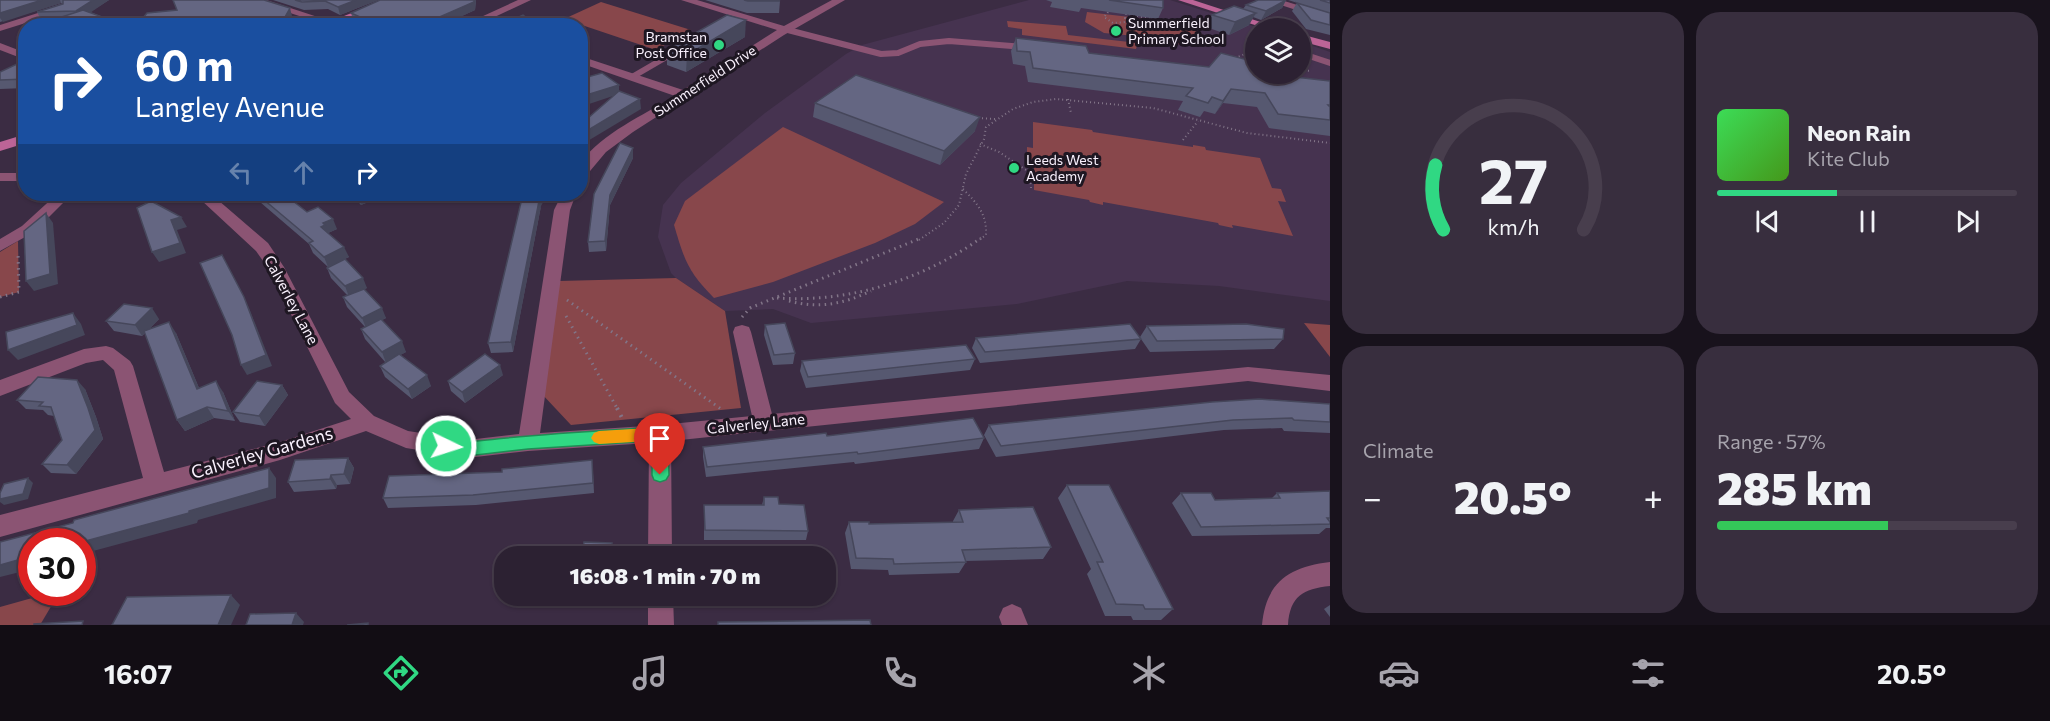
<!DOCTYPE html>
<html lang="en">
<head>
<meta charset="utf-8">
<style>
	:root { --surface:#2c2132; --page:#382e3e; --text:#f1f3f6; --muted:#a6a3ac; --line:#483e4d; --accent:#30d883 }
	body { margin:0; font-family:Commissioner,sans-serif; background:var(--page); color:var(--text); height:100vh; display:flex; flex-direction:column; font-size:22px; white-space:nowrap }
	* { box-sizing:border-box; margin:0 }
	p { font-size:20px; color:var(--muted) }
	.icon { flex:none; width:33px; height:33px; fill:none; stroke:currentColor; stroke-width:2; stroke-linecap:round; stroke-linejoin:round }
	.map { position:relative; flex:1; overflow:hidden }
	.drawer { display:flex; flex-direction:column; gap:12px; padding:12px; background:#18121c; width:720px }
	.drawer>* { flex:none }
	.hud { position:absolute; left:18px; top:18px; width:570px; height:183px; border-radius:24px; box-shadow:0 2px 4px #0004,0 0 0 2px var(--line); background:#1a4fa0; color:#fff; overflow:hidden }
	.tools { position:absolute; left:1245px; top:18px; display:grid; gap:12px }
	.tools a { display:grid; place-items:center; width:66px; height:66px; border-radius:50%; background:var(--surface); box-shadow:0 2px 4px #0004,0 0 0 2px var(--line); font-size:30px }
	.speed { position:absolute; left:18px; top:528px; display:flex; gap:12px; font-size:30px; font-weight:700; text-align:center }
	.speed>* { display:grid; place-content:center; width:78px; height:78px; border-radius:50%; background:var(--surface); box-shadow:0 2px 4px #0004,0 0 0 2px var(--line); line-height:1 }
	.speed .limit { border:9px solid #d22; background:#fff; color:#111 }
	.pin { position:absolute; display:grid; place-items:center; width:51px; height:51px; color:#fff; margin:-62px -26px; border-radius:50% 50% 50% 0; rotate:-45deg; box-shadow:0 0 6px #0007 }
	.pin .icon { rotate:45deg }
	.me { position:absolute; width:66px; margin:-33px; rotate:94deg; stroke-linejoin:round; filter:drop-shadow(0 0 4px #0008) }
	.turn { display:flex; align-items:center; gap:21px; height:126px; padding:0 18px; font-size:27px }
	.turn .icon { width:78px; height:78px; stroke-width:2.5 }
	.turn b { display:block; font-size:42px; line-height:51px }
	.lanes { display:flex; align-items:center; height:57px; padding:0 18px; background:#0003; justify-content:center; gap:30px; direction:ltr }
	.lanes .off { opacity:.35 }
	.big { font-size:45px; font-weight:800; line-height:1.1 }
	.drawer .card { flex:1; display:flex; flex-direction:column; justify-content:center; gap:9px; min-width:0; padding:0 21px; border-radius:24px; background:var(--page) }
	.drawer .dial { align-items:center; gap:0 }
	.dial svg { height:156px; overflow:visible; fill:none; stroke:var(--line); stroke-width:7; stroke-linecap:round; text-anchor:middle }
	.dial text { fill:var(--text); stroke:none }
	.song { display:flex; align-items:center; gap:18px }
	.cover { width:72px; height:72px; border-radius:9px; background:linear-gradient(135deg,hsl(130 70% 55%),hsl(100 70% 35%)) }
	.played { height:6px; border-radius:3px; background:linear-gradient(90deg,var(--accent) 40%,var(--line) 40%) }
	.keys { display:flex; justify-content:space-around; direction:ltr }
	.heat { display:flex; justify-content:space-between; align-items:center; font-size:33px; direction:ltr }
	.charge { height:9px; border-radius:4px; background:linear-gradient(90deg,#34c759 57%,var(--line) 0) }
	.drawer .tiles { flex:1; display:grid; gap:12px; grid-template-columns:repeat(2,1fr) }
	.trip { position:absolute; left:494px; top:546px; width:342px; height:60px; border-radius:24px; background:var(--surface); box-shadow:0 2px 4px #0004,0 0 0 2px var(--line); font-weight:800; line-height:60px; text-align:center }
	.tab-bar { display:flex; height:96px; justify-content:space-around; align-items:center; background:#120d14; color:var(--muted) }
	.tab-bar .icon { width:42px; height:42px }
	.tab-bar .selected { color:var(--accent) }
	.tab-bar b { font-size:27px; color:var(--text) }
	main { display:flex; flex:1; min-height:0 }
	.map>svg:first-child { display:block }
</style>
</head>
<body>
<main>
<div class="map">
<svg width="1330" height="625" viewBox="0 0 1330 625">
	<rect width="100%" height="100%" fill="#3b2c43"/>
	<path fill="#463350" d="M1029,0H1170L1259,28H1256V74H1300L1301,46L1310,48L1313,46L1330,52V301L1219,286L1127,281L1017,304L811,323L773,309L725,311L676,278L671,273L658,237L663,205L681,183L765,113L846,54L862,45Z"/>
	<g fill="#88474b">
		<path d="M601,2L691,30L656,50L564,19Z"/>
		<path d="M1087,12L1164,21V24L1173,25L1174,29H1196L1207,39L1192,45L1157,43L1135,36L1104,33L1085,22Z"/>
		<path d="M1007,21L1066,26L1068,35L1138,43L1136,49L1022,35V29L1008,27Z"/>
		<path d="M1033,122L1092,130L1093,132L1193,147V145L1205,147L1206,150L1260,158L1272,188L1281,189L1286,202L1278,201L1293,236L1232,225L1233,228L1219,225L1218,223L1103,202V205L1090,202L1089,200L1034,190V160L1027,158V147L1033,148Z"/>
		<path d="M783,127L944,202L915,224L875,243L773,282L714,298C688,272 684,259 674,225L685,201Z"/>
		<path d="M18,241L19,292L0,297V252Z"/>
		<path d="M676,278L725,311L741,408L571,425L541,393L559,281Z"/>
		<path d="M1304,323L1330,325V357Z"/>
		<path d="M50,593H59L40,625H0V607Z"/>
	</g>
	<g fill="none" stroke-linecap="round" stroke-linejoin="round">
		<g stroke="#827588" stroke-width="2" stroke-dasharray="1 3" stroke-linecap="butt">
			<path d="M1108,12L1104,17L1113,23L1126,22L1129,19"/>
			<path d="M1201,28L1126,14L1125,18L1167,24L1173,29H1201"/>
			<path d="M1235,58L1256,50"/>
			<path d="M1300,70L1311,71"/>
			<path d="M1068,99L1071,113"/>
			<path d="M978,118L995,119"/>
			<path d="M1183,140L1198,121"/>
			<path d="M980,144L999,152L1029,172L1031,188"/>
			<path d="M963,189C977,203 987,214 986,235L979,240"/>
			<path d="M919,240L944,223L959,205L966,174L984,139L986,127L1013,109L1033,102L1056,99L1153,108L1247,133L1330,143"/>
		</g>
		<g stroke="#827588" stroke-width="3" stroke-dasharray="1.5 4.5" stroke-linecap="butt">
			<path d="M0,297L19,292L18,252"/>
			<path d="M777,298C849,303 922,280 981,238"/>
			<path d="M567,300L721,409"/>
			<path d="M789,301C819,309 843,304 871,291"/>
			<path d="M566,316L618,410"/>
			<path d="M742,317L750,308L921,238"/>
		</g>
		<path stroke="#827588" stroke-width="4" stroke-dasharray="2 6" stroke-linecap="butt" d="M617,408L622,418"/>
		<g stroke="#8b5473" stroke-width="6">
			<path d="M784,29L881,54L898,53L920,44L949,41L1025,47"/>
			<path d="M1300,53L1330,63"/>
			<path d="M632,77L675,52"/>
		</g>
		<g fill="#8b5473" fill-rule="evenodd">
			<path d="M250,0H266L336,23L335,25H327Z"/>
			<path d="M518,0H531L484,22L489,26H474L470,22Z"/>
			<path d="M681,0H697L784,26L832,0H845L784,35L633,132L606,152L585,177L580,178V163C604,132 642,116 675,96L580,63V56L683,90L777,30Z"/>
			<path d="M1265,0H1281L1330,15V21Z"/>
			<path d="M60,6L65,9L64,11L0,31V25Z"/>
			<path d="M0,43L26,53V60L0,50Z"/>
			<rect x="0" y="173" width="26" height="8"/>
			<path d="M57,194H72L34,232L0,251V239L22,226Z"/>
			<path d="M190,194H211L268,243L284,267L349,392L374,416L408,431L467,440L519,434L554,210L562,194H576L570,210L540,433L660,425L752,416L733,332L735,327L742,325L749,327L751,332L772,414L1248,367L1330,375V391L1248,381L671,441L672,556H648L649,443L528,451L467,458L406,448L366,431L280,460L0,537V515L143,478L114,370L103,360L86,363L0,396V380L84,349L106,346L113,348L130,361L133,366L164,472L280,442L351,419L335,403L268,268L256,251L201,200Z"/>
			<path d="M1330,562V586C1303,589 1290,596 1288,625H1262C1266,582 1289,567 1330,562Z"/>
			<path d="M648,596H673L674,625H648Z"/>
			<path d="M1012,604L1021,608L1028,625H1002L999,617L1003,608Z"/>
		</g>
		<g fill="#bc6497" fill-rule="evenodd">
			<path d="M384,0H398L335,26H319Z"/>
			<path d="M1178,0H1193L1279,28H1264Z"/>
			<path d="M1300,34L1330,42V49L1300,41Z"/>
			<path d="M26,134V143L0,151V142Z"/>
		</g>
	</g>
	<g fill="#565870">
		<path d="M0,0H109L90,12L116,22L138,24L147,13L292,16L287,26H44L54,20H41L37,12L63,3H61L0,22Z"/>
		<path d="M273,0H378L340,15L328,9L304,10Z"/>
		<path d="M380,0H476L475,10L446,23L353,20L351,13Z"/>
		<path d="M705,0H777L780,1L779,13H747Z"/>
		<path d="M1046,0H1163V8L1158,19L1081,8L1079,12L1050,7L1052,2Z"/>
		<path d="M1286,0L1282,8L1261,20L1253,17L1249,25L1229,35L1206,27L1212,15L1243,9L1246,5Z"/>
		<path d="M1288,0H1330V13Z"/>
		<path d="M1297,3L1330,13V35L1306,29L1292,11Z"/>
		<path d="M745,37L686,72L667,65V49Z"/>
		<path d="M1016,38L1089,53L1209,67L1247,60L1252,52H1256V74L1330,81V136L1269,128L1257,107L1223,103L1215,114L1204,111L1200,117L1178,110L1183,101L1028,82L1025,66L1013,64L1011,51Z"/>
		<path d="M26,66V88L0,89V72Z"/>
		<path d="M815,103L975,131L940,165L813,117Z"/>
		<path d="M633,148V158L610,205L606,251L589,252L588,242Z"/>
		<path d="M256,194H285L307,212L337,229L328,233L329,234L349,257L336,263L367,288L364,289L386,318L382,320L406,352L400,355L431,386L412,399L385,377L380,366L386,363L365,339L361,329L365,327L347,307L343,297L347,295L331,278L327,268L328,267L313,253L309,244L260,202Z"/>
		<path d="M351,194H377L378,198L361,205Z"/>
		<path d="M541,206L513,352L491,353L488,343Z"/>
		<path d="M159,319L148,330L176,333L199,388L223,392L235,421L214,418L185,431L177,420L145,333L142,336L114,331L106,321Z"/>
		<path d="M765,325L795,353L793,364L773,365L764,335Z"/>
		<path d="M1147,326L1283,339L1274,349L1150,352L1141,339L1135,349L980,363L972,348L976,338L1140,337Z"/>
		<path d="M975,359L970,370L806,388L800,371L802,361Z"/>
		<path d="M503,375L465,403L451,391L448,381Z"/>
		<path d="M282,385L288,395L265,426L240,422L233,412Z"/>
		<path d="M85,389L96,417L103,439L76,474L51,473L42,464L62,440L54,416L48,415L43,410L26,409L17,400Z"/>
		<path d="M1330,404V433L1284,431L1282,428L1224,430L996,457L984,435L989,425Z"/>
		<path d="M827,436L984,438L979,449L855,464L854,462L706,477L703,457V447Z"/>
		<path d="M348,458L354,468L350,484L337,485L336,489L294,492L288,482Z"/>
		<path d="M593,471L594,493L476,505L388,508L383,498Z"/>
		<path d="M1067,485L1173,609L1161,620H1133L1131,616H1105L1087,574L1091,569L1058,498Z"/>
		<path d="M1330,491V528H1326L1319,534L1192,536L1172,503L1181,493L1215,500L1272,498L1277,493Z"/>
		<path d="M764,497L779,504L808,531L806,540H704V505H762Z"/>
		<path d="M959,510L1051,547L1043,559L965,561L966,562L959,573L889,575L888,570L851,569L845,533L849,522L869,524L953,522V521Z"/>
		<path d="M580,596H609V599L580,598Z"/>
		<path d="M1330,605V617L1324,609Z"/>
	</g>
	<g fill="#46475b">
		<path d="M42,0H60L61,3L3,22L0,18V13Z"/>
		<path d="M93,0H109L81,19L76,11Z"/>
		<path d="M356,0H378L340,15L338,7Z"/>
		<path d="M474,0H476L475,10L441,26L435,19Z"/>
		<path d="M1286,0L1282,8L1261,20L1266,11Z"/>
		<path d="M290,8L292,16L287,26H280Z"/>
		<path d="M1256,13L1249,25L1229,35L1235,22Z"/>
		<path d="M224,17L227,26H209Z"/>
		<path d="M746,20L745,37L686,72L687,55Z"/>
		<path d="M619,85V94L580,107V97Z"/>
		<path d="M1231,89L1223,103L1215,114L1223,101Z"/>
		<path d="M640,99L641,109L581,145L580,135Z"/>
		<path d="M980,117L975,131L940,165L944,151Z"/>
		<path d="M633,148V158L610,205L606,251L605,241L610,195Z"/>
		<path d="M357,194H377L378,198L361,205Z"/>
		<path d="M541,194H548L541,206L513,352L511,342L540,196Z"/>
		<path d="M46,213L53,223L58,284L34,291L26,281Z"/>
		<path d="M181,217L187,227L177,230L186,253L159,262L152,252L171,220Z"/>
		<path d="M333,219L337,229L328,233L330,235L321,227L323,223Z"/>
		<path d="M344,247L349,257L328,267L324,257Z"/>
		<path d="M222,255L249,308L272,366L247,375L241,365Z"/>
		<path d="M363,278L367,288L349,297L345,286Z"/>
		<path d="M152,308L159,319L142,336L135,325Z"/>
		<path d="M382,308L386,318L366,328L362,318Z"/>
		<path d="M73,313L81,324L85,335L18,360L8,350Z"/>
		<path d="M169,322L176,333L204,400L197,389Z"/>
		<path d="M402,341L406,352L386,363L382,352Z"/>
		<path d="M500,365L503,375L465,403L462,392Z"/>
		<path d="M427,375L431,386L412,399L408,389Z"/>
		<path d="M77,380L85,389L96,417L103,439L76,474L67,465Z"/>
		<path d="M216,381L223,392L235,421L228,411Z"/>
		<path d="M282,385L288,395L265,426L259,416Z"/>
		<path d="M207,407L214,418L185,431L177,420Z"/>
		<path d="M348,458L354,468L350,484L344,474Z"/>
		<path d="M269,468L276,478V498L198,520L197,523L82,554V542L189,511Z"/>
		<path d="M331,475L337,485L336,489L330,479Z"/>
		<path d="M28,478L33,483L28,499L4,505L0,502V499Z"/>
		<path d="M32,556V569L0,577V565Z"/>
		<path d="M231,595L240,605L231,625H218Z"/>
		<path d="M296,613L304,622L303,625H292Z"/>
	</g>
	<g fill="#646682" stroke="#46475b" stroke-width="1.5">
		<path d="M0,0H42L0,13Z"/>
		<path d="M63,0H93L76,11L37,12L63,4Z"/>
		<path d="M173,0H264L290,8L280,26H240L224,17L209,26H44L43,23L83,10L116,22L130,18L138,24L147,13L177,10Z"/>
		<path d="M295,0H356L338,7L325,1L302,2Z"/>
		<path d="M380,0H474V2L435,19L453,26H339L360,17L351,13Z"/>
		<path d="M744,0H777L780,1H748Z"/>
		<path d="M1109,0H1163V8Z"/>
		<path d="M1258,0H1286L1266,11L1246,5Z"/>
		<path d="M1320,0H1330V3Z"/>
		<path d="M1297,3L1330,13V25L1311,20Z"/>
		<path d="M1234,6L1256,13L1235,22L1212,15Z"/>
		<path d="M523,15L537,26H499Z"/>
		<path d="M727,15L746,20L687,55L667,49Z"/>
		<path d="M1016,38L1086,46L1089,53L1209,67L1221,53L1256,62V74H1293L1295,77L1330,81V105H1328L1330,107V120L1278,114L1265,93L1231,89L1223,101L1212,97L1208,103L1186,96L1193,88L1033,68L1030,52L1017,51Z"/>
		<path d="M19,63L26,66V79L0,80V72Z"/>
		<path d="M602,73L619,85L580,97V79Z"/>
		<path d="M856,75L980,117L944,151L815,103Z"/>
		<path d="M619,91L640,99L580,135V125Z"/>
		<path d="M620,143L633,148L610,195L605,241L588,242L594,194Z"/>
		<path d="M257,194H284L307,212L318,207L333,219L323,223L325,225L321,227L344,247L324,257L309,243L313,241Z"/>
		<path d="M524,194H541L540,196L511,342L488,343L522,198Z"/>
		<path d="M151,201L181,217L171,220L180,243L152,252L137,208Z"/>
		<path d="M46,213L50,274L26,281L24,231Z"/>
		<path d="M222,255L244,297L266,355L241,365L232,335L200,263Z"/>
		<path d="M345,259L363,278L345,286L327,268Z"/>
		<path d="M364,289L382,308L362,318L343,297Z"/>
		<path d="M124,304L152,308L135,325L106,321Z"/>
		<path d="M73,313L77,325L8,350L6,332Z"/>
		<path d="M381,319L402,341L382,352L361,329Z"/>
		<path d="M169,322L197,389L216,381L228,411L207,407L177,420L144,331Z"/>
		<path d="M785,323L795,353L774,355L765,325Z"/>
		<path d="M1130,324L1141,339L985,352L976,338Z"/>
		<path d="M1246,324L1284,329L1283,339L1157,341L1147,326Z"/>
		<path d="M966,345L975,359L808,377L802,361Z"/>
		<path d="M399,354L427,375L408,389L380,366Z"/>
		<path d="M485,354L500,365L462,392L448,381Z"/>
		<path d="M38,377L77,380L88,408L95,430L67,465L42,464L62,440L51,407L39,406L43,402L17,400Z"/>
		<path d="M257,381L282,385L259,416L233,412Z"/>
		<path d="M1259,399L1330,404V422L1294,420L1292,418L1233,420L1001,446L989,425L1212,402Z"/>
		<path d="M973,418L984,438L858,454L857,452L707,467L703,447L826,433L827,436Z"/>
		<path d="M348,458L344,474L331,475L330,479L288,482L295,460Z"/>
		<path d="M592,460L593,483L473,495L383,498L389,476L502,472V469Z"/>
		<path d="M269,468V488L189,511V513L82,542H32V556L0,565V542L73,523L74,520Z"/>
		<path d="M28,478L23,494L0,499V493L4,484Z"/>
		<path d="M1067,485H1109L1173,609H1145L1143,605L1116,604L1097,562H1103Z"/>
		<path d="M1330,491V518H1327L1330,522V524L1201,527L1181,493H1211L1215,500L1280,498L1277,493Z"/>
		<path d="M764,497H778L779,504L804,505L808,531L705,530L704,505H764Z"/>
		<path d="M1033,507L1051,547L962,550L966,562L894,564L893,559L856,558L849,522H869V524L963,522L959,510Z"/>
		<path d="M584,542L612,543L611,556H582Z"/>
		<path d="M231,595L218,625H112L127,597Z"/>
		<path d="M296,613L292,625H246L250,614Z"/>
		<path d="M870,620L871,625H718V622Z"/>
		<path d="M83,621L82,625H34V624Z"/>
		<path d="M368,623V625H347Z"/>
	</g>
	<path fill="#30d883" stroke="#1f8c55" stroke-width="1.5" d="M660,427L666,429L668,434L669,475L666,480L660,482L654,480L652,475V441L528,449L467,456L441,451L438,446L441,441C452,437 465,442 477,441C538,434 599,431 660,427Z"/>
	<path fill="#f59e0b" d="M650,428L656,430L658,435L656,439L650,441L599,444L594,442L591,438L594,433L599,431Z"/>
	<g fill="#30d883" stroke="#1e1722" stroke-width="2">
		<circle cx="1116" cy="31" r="6"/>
		<circle cx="719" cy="45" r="6"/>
		<circle cx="1014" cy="168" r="6"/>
	</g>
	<g text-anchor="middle" stroke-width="6" stroke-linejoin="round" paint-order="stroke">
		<g font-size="14" fill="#f9f1fd" stroke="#1e1722" text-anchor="start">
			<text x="1128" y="28">Summerfield<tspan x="1128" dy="16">Primary School</tspan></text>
			<text x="707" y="42" text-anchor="end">Bramstan<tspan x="707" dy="16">Post Office</tspan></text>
			<text x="1026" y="165">Leeds West<tspan x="1026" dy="16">Academy</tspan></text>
		</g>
		<g font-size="14" fill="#f9f1fd" stroke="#1e1722">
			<text transform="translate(705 81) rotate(-33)" y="5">Summerfield Drive</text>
		</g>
		<g font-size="15" fill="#f9f1fd" stroke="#1e1722">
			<text transform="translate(291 300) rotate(62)" y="5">Calverley Lane</text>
			<text transform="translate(756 424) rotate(-6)" y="5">Calverley Lane</text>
		</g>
		<g font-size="18" fill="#f9f1fd" stroke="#1e1722">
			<text transform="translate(262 453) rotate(-16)" y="6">Calverley Gardens</text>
		</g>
	</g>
</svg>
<div class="tools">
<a><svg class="icon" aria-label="layers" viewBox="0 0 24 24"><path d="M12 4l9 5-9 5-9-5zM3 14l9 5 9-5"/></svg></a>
</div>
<div class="speed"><div class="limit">30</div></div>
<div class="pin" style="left:660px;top:475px;background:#d93025"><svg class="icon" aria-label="arrive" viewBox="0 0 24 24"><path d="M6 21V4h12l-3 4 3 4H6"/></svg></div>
<svg class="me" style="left:446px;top:446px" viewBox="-20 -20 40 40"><circle r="17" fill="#30d883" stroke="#fff" stroke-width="3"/><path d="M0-11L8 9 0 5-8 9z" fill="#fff"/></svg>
<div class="trip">16:08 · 1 min · 70 m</div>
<div class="hud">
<div class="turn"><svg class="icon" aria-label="right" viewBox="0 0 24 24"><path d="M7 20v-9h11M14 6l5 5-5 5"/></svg><div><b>60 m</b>Langley Avenue</div></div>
<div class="lanes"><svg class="icon off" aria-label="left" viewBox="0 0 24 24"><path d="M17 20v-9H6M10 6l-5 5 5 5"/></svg><svg class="icon off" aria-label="ahead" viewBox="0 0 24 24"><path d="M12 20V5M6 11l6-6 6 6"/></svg><svg class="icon" aria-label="right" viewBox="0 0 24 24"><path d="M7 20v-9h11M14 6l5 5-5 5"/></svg></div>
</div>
</div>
<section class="drawer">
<div class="tiles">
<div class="card dial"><svg viewBox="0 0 100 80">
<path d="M14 69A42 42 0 1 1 86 69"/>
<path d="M14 69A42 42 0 0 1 10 36" stroke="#30d883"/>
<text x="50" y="56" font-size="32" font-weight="700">27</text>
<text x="50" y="72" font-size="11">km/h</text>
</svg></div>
<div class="card">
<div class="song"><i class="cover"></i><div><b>Neon Rain</b><p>Kite Club</p></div></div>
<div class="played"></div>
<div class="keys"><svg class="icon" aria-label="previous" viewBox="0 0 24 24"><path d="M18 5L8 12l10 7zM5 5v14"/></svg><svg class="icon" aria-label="pause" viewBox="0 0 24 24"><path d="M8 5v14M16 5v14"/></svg><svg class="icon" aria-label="next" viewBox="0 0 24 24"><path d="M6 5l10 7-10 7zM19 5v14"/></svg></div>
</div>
<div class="card"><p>Climate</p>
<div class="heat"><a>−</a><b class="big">20.5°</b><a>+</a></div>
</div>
<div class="card"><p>Range · 57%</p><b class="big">285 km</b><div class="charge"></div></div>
</div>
</section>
</main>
<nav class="tab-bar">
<b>16:07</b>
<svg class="icon selected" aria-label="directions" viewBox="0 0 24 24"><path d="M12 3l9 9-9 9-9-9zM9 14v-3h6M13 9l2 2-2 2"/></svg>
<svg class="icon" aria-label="music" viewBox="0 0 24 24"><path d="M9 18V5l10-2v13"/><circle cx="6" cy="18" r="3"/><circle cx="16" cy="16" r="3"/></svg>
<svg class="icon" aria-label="phone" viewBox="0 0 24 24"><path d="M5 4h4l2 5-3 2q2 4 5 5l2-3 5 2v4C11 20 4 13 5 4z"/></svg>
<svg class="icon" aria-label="climate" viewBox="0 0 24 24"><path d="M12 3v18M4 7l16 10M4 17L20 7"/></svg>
<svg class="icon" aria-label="car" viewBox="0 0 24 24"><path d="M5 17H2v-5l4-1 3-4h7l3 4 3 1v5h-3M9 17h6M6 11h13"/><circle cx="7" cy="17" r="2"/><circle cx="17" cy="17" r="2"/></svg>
<svg class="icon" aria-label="filters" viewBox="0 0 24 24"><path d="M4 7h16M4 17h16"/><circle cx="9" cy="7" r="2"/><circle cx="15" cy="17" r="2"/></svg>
<b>20.5°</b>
</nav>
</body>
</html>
